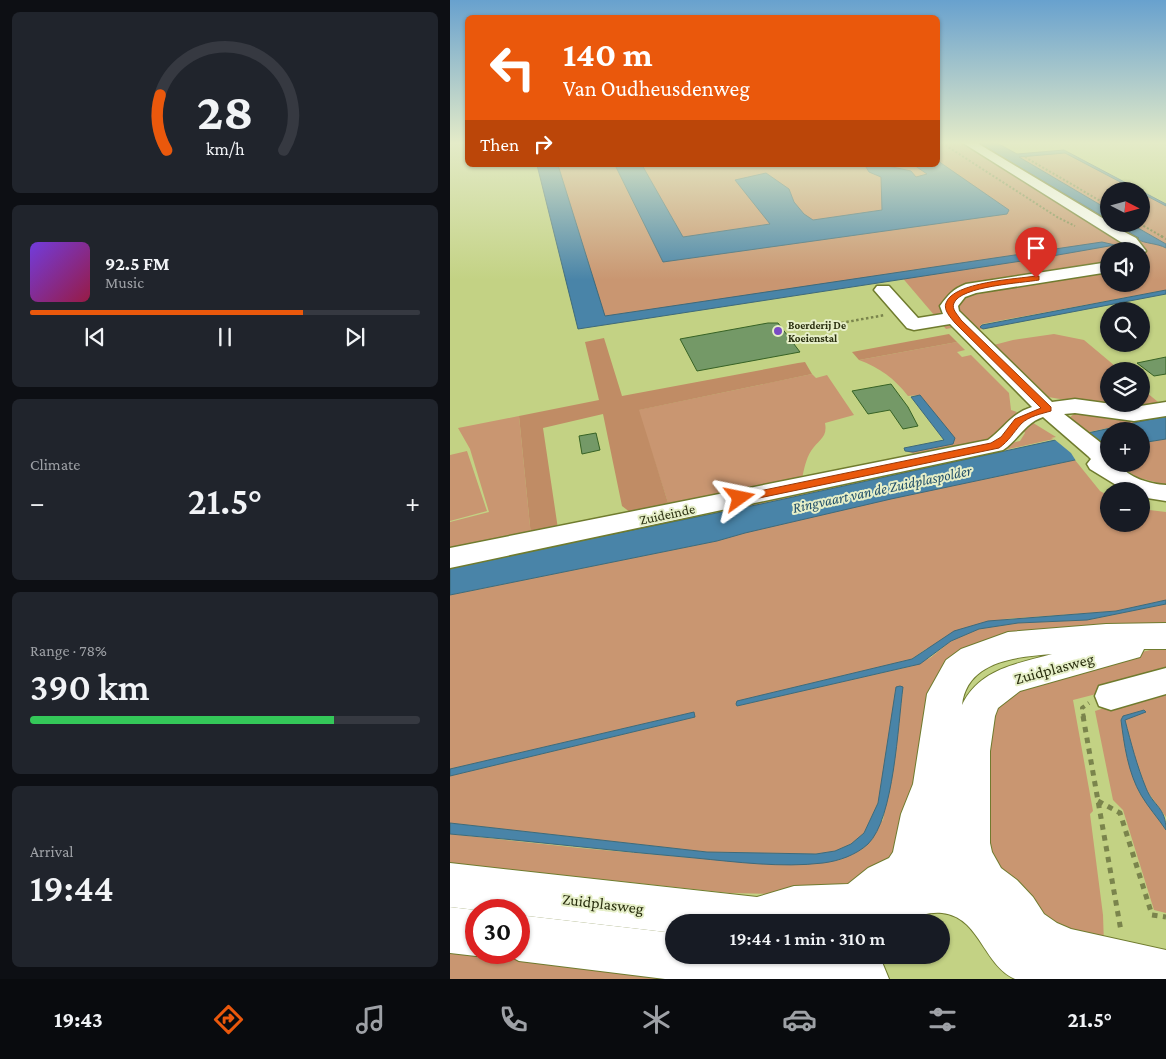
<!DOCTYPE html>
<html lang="en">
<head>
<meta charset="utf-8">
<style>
	:root { --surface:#171b24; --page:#20242c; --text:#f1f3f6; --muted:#9ea1a6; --line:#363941; --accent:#ea580c }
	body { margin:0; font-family:"Crimson Pro",serif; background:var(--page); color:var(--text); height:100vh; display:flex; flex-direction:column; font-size:19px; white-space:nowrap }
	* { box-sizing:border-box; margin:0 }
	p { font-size:16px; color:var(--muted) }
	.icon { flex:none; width:28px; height:28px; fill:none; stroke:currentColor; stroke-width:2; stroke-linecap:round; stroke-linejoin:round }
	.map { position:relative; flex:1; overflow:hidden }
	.details { display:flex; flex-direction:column; gap:12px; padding:12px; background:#0d0f14; width:450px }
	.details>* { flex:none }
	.hud { position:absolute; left:15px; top:15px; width:475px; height:152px; border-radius:8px; box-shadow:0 1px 4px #0004; background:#ea580c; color:#fff; overflow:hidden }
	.needle { width:32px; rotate:96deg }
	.controls { position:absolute; left:650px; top:182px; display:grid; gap:10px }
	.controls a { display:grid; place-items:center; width:50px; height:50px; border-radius:50%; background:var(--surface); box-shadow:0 1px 4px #0004; font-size:25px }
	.speed { position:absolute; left:15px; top:899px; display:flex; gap:10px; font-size:25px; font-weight:700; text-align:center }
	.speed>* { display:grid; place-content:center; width:65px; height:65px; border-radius:50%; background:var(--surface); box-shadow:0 1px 4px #0004; line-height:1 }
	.speed .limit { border:8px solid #d22; background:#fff; color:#111 }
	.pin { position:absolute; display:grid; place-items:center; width:42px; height:42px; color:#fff; margin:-51px -21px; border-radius:50% 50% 50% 0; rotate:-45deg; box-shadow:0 0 5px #0007 }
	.pin .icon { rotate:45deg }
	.me { position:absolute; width:55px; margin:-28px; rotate:78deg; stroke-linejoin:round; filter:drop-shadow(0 0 4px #0008) }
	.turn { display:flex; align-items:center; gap:18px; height:105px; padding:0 15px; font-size:22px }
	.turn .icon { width:65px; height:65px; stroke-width:2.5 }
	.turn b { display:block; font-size:35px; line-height:42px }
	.then { display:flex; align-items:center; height:48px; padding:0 15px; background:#0003; gap:10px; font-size:19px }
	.big { font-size:38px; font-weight:600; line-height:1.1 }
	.details .widget { flex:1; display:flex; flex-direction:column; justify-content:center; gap:8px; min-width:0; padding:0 18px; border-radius:8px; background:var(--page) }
	.details .dial { align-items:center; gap:0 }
	.dial svg { height:130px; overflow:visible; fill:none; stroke:var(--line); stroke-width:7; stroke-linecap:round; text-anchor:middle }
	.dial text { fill:var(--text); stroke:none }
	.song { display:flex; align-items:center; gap:15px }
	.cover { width:60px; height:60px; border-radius:8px; background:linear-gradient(135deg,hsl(260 70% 55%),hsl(340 70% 35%)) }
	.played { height:5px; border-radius:2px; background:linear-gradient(90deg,var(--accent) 70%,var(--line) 70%) }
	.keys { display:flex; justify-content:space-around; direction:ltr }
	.heat { display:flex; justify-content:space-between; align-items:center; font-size:28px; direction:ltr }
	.charge { height:8px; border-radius:4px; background:linear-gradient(90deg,#34c759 78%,var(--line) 0) }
	.trip { position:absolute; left:215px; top:914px; width:285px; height:50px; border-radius:25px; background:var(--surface); box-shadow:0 1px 4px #0004; font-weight:600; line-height:50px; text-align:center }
	.menu { display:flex; height:80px; justify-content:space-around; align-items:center; background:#090b0e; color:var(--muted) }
	.menu .icon { width:35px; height:35px }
	.menu .on { color:var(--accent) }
	.menu b { font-size:22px; color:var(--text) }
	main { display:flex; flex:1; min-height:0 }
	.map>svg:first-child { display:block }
</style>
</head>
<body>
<main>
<section class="details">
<div class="widget dial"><svg viewBox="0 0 100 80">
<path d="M14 69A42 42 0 1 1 86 69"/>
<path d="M14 69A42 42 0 0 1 10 35" stroke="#ea580c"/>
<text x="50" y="56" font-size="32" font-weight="700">28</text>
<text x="50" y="72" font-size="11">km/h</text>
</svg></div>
<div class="widget">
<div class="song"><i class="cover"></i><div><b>92.5 FM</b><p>Music</p></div></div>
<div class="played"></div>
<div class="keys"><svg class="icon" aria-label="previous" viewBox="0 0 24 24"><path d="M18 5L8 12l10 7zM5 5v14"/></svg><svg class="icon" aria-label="pause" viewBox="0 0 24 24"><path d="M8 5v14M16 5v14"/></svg><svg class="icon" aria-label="next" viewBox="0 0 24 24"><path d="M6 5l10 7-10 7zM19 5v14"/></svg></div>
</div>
<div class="widget"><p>Climate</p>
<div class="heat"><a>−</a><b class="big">21.5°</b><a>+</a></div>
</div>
<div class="widget"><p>Range · 78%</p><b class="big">390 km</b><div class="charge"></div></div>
<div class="widget"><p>Arrival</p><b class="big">19:44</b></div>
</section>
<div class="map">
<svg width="716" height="979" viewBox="0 0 716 979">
	<rect width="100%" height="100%" fill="#c3d284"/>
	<g fill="#c99671" fill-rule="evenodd">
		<path d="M488,143H532L659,219V224C673,224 684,234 696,241C703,244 709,244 716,248V290L532,324L530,327L533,329L524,330L518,325L496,329L450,275L146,322L99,165H488ZM659,251H691V284H659Z"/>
		<path d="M615,152L688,191H659V210L568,157Z"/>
		<path d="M691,193L716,206V244L681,224H691Z"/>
		<path d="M604,334L634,340L671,371H659V404H691V388L713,406L683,411L598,397L589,394L540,346L563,340Z"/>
		<path d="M507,342L515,350L507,352L512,357L521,355L559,393L561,410L567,412L546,439L473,456L458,452L503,444L470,395L458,396C444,378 430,368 409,360Z"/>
		<path d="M362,374L366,378L377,375L404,415L375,423C378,438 368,440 361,451C356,459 354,469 352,479L220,509L188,410Z"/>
		<path d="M625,413L648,414L654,418L670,420L716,416L634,433L619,418Z"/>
		<path d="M69,416L81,536L0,553V522L39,512L20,449L8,428Z"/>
		<path d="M580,421L606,437L601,438L604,439L311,504L0,563L570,441L575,433L572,428Z"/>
		<path d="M716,439V485L686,477L669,464H691V443Z"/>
		<path d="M17,451L37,511L0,521V455Z"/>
		<path d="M625,460L650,491L659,496V524H691V509L716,512V600L666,611L555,619L476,649L462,659L287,701V706L462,666L480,658L501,641L529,629L568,623L637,620L716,604V624L493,669L483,682L477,701L457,840L417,882L370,895L280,893L0,863V834L130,848L312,864L390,860L433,820L440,782L453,687L428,803L414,833L401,844L385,851L366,854L257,852L0,823V776L245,717L244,712L0,769V595L267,541C382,506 507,486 625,460Z"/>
		<path d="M716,646V676L623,700L643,811L640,814L653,915L654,945L608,933L539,860L540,711L588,678Z"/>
		<path d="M716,688V817L697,791L685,758L675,720L695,712L694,710L673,716L671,720L677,756L690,794L716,830V913L704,910L673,810L663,800L645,711Z"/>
		<path d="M0,948L233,979H0Z"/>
	</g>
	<g fill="#c08c65">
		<path d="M499,334L507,342L409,360L402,352Z"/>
		<path d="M154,338L172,396L348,363L355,362L362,374L189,410L220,509L185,516L172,506L153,414L93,428L108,529L81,536L69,416L149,400L135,342Z"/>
	</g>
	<g fill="#4984a8" stroke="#3f6a7a">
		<path d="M529,143H547L567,154L614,150L716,204V206L615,153L569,157L659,210V220Z"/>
		<path d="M488,161L559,210L557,214L213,262L165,165H192L233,237L320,224L285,180L316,173L339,189L344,202L354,214L363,220L432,210L431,177L419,172L416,167L433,165L461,171L466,177L477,174L464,165H488Z"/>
		<path d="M87,165H108L155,316L652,242L665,245L585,259L592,268L578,260L128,329Z"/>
		<path d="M665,224H681L716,244V248C707,243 695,244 687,239L689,238Z"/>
		<path d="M716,290V294L533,329L530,327L532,325Z"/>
		<path d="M470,395L505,438L503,444L463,452L455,451L454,448L494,440L461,397Z"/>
		<path d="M716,416V439L691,443V431H659L658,453L441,499L295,533L267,541L0,595V567L311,504Z"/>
		<path d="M716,600V604L637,620L568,623L529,629L501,641L470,664L287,706L286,704L287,701L462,659L504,631L538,621L666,611Z"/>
		<path d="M450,686L453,687C448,724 444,819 418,844C406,855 389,861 373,863C331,868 287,862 245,858C163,851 82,841 0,834V823L257,852L366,854L385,851L401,844L414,833L428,803L446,687Z"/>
		<path d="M694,710L696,712L675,720C681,743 687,766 696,788C703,806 716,807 716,830C708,818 698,807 691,795C678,773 674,744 671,720L673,716Z"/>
		<path d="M244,712L245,717L0,776V769Z"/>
	</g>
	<path fill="#c3d284" d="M635,432L659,455L626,461L621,453L604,439Z"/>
	<g fill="#749967" stroke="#376225">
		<path d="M318,323H328L350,352L247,371L230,339Z"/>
		<path d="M716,357V374L704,376L687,363Z"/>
		<path d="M441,384L458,407L468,426L453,429L440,410L418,414L402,391Z"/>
		<path d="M146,433L150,450L132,454L129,436Z"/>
	</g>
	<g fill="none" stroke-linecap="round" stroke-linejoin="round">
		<defs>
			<g id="minor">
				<path d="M513,143H527L659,222V224L686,238L696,251L691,255V251H680L674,244Z"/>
				<path d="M659,262V272L526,293L515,297L508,306L509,311L602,402L625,399L684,407L716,402V416L684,421L625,413L614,414L655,446L659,450V464H669C678,478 700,484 716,485V501L691,497V491H676L640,469L637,464L641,459L638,456L593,417C575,423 568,440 553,450L0,568V548L538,440C555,428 560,414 582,407L500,324L464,330L457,328L424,290L427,286H439L468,318L493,314L490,306C498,295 503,289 516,284Z"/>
				<path d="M716,668V694L661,710L649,706L645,696L649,686Z"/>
			</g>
			<g id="major">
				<path d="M716,623V649H694L690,657L570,691L548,708L545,716L540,751V843L542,852L551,868L567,880L583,897L594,914L607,923L621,929L716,950V979H565C533,965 530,917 492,913C479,912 470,915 459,922H224V933L69,915V910H26L0,907V863L307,897L344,886L398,884L418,868L439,858L443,852L451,814L463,784L477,694L496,660L511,649L558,632L656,624ZM602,654C566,664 529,669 512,705C517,661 566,657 602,654Z"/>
				<path d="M0,907L26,910V952H34L26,956L0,953Z"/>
				<path d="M69,915L224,933V955H415L432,962L439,979H215L69,961L52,952H69Z"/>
			</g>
		</defs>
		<use href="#minor" stroke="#6f7b2e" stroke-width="3"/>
		<use href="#major" stroke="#6f7b2e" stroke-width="2"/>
		<g stroke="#7a844c" stroke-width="2" stroke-dasharray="2 2" stroke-linecap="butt">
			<path d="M492,143L607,217L625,226"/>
			<path d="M575,157L659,206"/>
			<path d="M690,224L713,237"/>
		</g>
		<g stroke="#7a844c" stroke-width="2.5" stroke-dasharray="2.5 2.5" stroke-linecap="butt">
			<path d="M711,236L716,239"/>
			<path d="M352,330L435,315"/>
		</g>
		<path stroke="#7a844c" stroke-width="4" stroke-dasharray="4.5 4.5" stroke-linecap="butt" d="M634,718L632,708L639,703"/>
		<g stroke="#7a844c" stroke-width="5" stroke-dasharray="5.5 5.5" stroke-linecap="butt">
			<path d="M633,716L671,931"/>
			<path d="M648,801L670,813L702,915L716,917"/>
		</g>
		<use href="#minor" fill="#fff" fill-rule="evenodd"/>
		<use href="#major" fill="#fff" fill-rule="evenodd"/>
	</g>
	<linearGradient id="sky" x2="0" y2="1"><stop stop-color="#68a1ce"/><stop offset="0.51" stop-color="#e4ebc8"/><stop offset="1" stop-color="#e4ebc8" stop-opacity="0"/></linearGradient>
	<rect width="716" height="280" fill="url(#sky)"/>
	<path fill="#ea580c" stroke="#983908" d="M586,276H589V280C572,283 511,286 504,303C501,309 508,315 511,320L601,407V411C591,414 579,416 571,424C563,433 559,441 549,448L290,502L286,501L284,498L290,495L541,443L551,437L565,419L591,408L505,323C501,318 493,310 496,303C503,282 567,279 586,276Z"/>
	<circle fill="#7a4bc4" stroke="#e6efc8" stroke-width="2" cx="328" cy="331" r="5"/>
	<g text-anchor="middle" stroke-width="4" stroke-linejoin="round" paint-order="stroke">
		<g font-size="11" font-weight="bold" fill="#292e0e" stroke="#e6efc8" text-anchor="start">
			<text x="338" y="329">Boerderij De<tspan x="338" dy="13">Koeienstal</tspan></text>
		</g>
		<g font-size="14" fill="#292e0e" stroke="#e6efc8">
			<text transform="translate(217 514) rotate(-12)" y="5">Zuideinde</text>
		</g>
		<g font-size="15" font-style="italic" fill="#1f4d68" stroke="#e6efc8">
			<text transform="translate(432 489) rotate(-12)" y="5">Ringvaart van de Zuidplaspolder</text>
		</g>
		<g font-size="16" fill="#292e0e" stroke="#e6efc8">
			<text transform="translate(604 668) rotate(-15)" y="6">Zuidplasweg</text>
			<text transform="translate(153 903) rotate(7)" y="6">Zuidplasweg</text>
		</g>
	</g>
</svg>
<div class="controls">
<a><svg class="needle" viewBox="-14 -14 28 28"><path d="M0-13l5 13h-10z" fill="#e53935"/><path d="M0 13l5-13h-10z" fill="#9ea1a6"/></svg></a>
<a><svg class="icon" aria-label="sound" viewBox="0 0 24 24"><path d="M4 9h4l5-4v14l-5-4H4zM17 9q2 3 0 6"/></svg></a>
<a><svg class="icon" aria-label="search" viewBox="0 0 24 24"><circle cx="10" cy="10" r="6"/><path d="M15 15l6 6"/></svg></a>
<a><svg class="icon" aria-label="layers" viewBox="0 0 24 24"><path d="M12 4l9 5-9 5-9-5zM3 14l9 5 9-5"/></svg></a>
<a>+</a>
<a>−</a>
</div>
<div class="speed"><div class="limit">30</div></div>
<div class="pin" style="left:586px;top:278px;background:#d93025"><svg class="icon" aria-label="arrive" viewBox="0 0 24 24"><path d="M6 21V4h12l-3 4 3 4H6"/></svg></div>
<svg class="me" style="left:290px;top:498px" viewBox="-20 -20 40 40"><path d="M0-17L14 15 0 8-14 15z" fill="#ea580c" stroke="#fff" stroke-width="4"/></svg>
<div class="trip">19:44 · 1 min · 310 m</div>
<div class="hud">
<div class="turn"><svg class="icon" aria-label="left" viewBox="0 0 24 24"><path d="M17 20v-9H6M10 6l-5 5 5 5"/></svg><div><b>140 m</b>Van Oudheusdenweg</div></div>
<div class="then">Then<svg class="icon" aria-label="right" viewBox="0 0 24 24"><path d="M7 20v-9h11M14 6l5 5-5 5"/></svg></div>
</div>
</div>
</main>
<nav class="menu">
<b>19:43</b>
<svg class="icon on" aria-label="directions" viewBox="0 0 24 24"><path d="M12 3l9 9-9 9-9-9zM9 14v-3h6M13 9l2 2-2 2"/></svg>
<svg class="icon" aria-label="music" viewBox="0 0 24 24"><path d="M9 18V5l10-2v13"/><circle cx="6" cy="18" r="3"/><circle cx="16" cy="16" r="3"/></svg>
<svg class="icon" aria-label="phone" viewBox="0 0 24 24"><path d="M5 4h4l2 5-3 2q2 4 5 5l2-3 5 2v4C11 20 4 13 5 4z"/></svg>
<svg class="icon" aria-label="climate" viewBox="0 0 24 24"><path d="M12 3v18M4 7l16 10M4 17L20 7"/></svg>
<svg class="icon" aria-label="car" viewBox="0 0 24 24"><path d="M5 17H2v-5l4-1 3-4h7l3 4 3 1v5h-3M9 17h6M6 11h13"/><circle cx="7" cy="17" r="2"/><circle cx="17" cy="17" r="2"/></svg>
<svg class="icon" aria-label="filters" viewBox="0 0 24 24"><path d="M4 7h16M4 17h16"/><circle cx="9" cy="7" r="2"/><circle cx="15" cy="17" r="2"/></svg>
<b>21.5°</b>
</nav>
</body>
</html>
